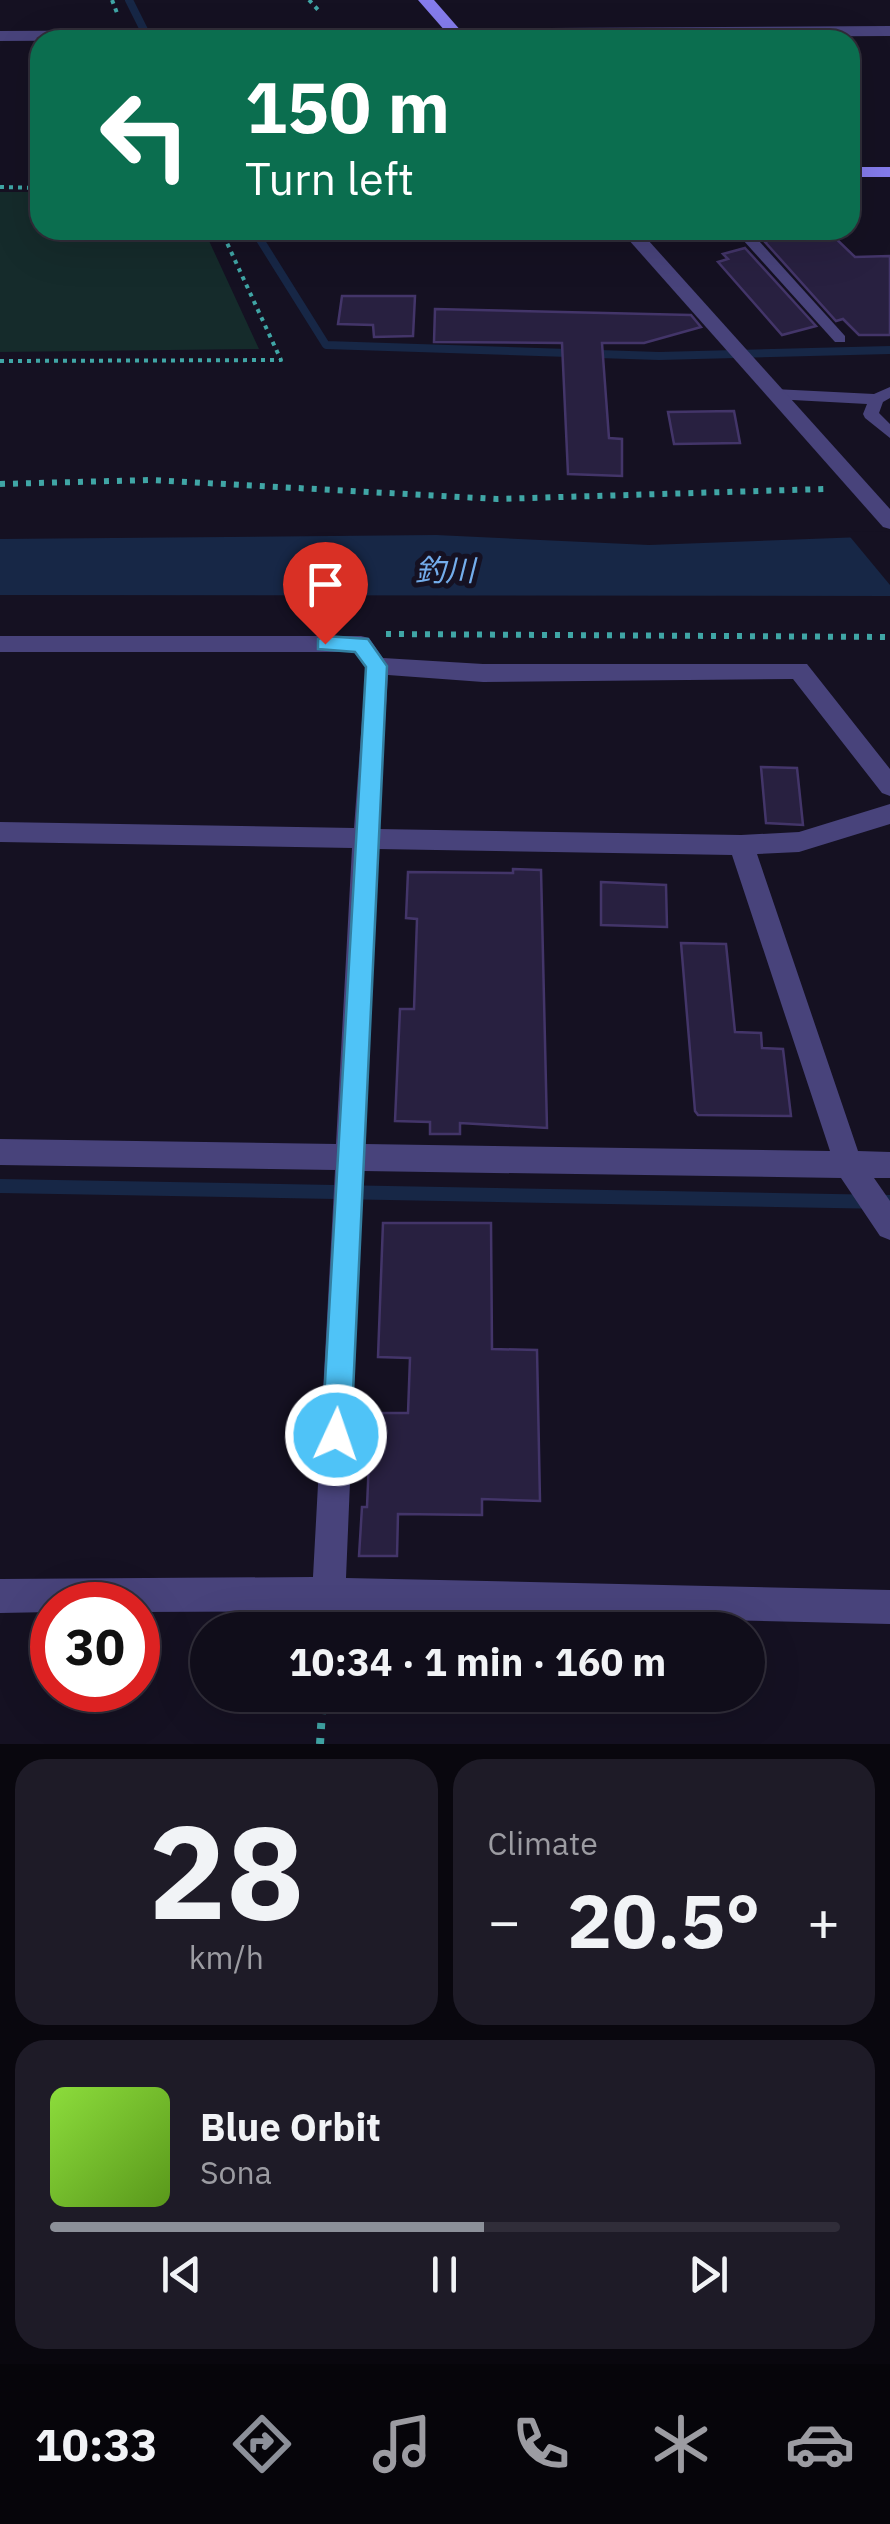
<!DOCTYPE html>
<html lang="en">
<head>
<meta charset="utf-8">
<style>
	:root { --surface:#100d1a; --page:#1e1b27; --text:#f1f3f6; --muted:#9c9ca2; --line:#302d39; --accent:#8c9099 }
	body { margin:0; font-family:"IBM Plex Sans","Noto Sans JP",sans-serif; background:var(--page); color:var(--text); height:100vh; display:flex; flex-direction:column; font-size:38px; white-space:nowrap }
	* { box-sizing:border-box; margin:0 }
	p { font-size:32px; color:var(--muted) }
	.icon { flex:none; width:55px; height:55px; fill:none; stroke:currentColor; stroke-width:2; stroke-linecap:round; stroke-linejoin:round }
	.map { position:relative; height:1744px; overflow:hidden }
	.details { display:flex; flex-direction:column; gap:15px; padding:15px; background:#09070e; flex:1 }
	.details>* { flex:none }
	.top-card { position:absolute; left:30px; top:30px; width:830px; height:210px; border-radius:30px; box-shadow:0 10px 40px #0002,0 0 0 2px var(--line); background:#0b6e4f; color:#fff; overflow:hidden }
	.speed { position:absolute; left:30px; top:1582px; display:flex; gap:20px; font-size:50px; font-weight:700; text-align:center }
	.speed>* { display:grid; place-content:center; width:130px; height:130px; border-radius:50%; background:var(--surface); box-shadow:0 10px 40px #0002,0 0 0 2px var(--line); line-height:1 }
	.speed .limit { border:15px solid #d22; background:#fff; color:#111 }
	.pin { position:absolute; display:grid; place-items:center; width:85px; height:85px; color:#fff; margin:-102px -42px; border-radius:50% 50% 50% 0; rotate:-45deg; box-shadow:0 0 10px #0007 }
	.pin .icon { rotate:45deg }
	.me { position:absolute; width:110px; margin:-55px; rotate:3deg; stroke-linejoin:round; filter:drop-shadow(0 0 8px #0008) }
	.turn { display:flex; align-items:center; gap:35px; height:210px; padding:0 50px; font-size:45px }
	.turn .icon { width:130px; height:130px; stroke-width:2.5 }
	.turn b { display:block; font-size:70px; line-height:85px }
	.big { font-size:75px; font-weight:700; line-height:1.1 }
	.details .card { flex:1; display:flex; flex-direction:column; justify-content:center; gap:15px; min-width:0; padding:0 35px; border-radius:30px; background:var(--page) }
	.details .dial { align-items:center; gap:0 }
	.dial b { font-size:130px; line-height:1 }
	.song { display:flex; align-items:center; gap:30px }
	.cover { width:120px; height:120px; border-radius:15px; background:linear-gradient(135deg,hsl(90 70% 55%),hsl(90 70% 35%)) }
	.played { height:10px; border-radius:5px; background:linear-gradient(90deg,var(--accent) 55%,var(--line) 55%) }
	.keys { display:flex; justify-content:space-around; direction:ltr }
	.heat { display:flex; justify-content:space-between; align-items:center; font-size:55px; direction:ltr }
	.details .tiles { flex:1; display:grid; gap:15px; grid-template-columns:1fr 1fr }
	.card:last-child { grid-column:span 2 }
	.trip { position:absolute; left:190px; top:1612px; width:575px; height:100px; border-radius:50px; background:var(--surface); box-shadow:0 10px 40px #0002,0 0 0 2px var(--line); font-weight:700; line-height:100px; text-align:center }
	.menu { display:flex; height:160px; justify-content:space-around; align-items:center; background:#06050a; color:var(--muted) }
	.menu .icon { width:70px; height:70px }
	.menu .active { color:var(--accent) }
	.menu b { font-size:45px; color:var(--text) }
	.map>svg:first-child { display:block }
</style>
</head>
<body>
<div class="map">
<svg width="890" height="1744" viewBox="0 0 890 1744">
	<rect width="100%" height="100%" fill="#151122"/>
	<path fill="#152b2b" d="M0,192H40V230H204L259,349L0,352Z"/>
	<path fill="#172746" d="M436,535L649,545L890,536V596L0,595V539Z"/>
	<path fill="#151122" d="M890,531V585L846,532Z"/>
	<g fill="none" stroke-linecap="round" stroke-linejoin="round">
		<g stroke="#172746" stroke-width="8">
			<path d="M129,0L149,40"/>
			<path d="M254,230L326,345L659,356L890,350"/>
		</g>
		<path stroke="#172746" stroke-width="14" d="M0,1186L890,1202"/>
	</g>
	<g fill="#282040" stroke="#433569" stroke-width="2.5">
		<path d="M767,230H827L855,257L890,256V335H859L843,319L836,321L765,242L775,238Z"/>
		<path d="M745,248L816,326L782,335L718,262L728,259L723,254Z"/>
		<path d="M342,296H415L413,336L374,337L373,325L338,324Z"/>
		<path d="M435,309L691,315L701,327L644,343H602L609,438L622,439V476L568,474L562,343L434,342Z"/>
		<path d="M734,411L740,443L674,444L668,412Z"/>
		<path d="M761,767L797,768L803,825L766,823Z"/>
		<path d="M513,869L541,870L547,1128L460,1123V1134H430V1122L395,1121L400,1009H414L417,919L406,918L408,872L513,873Z"/>
		<path d="M601,882L666,885L667,927L601,925Z"/>
		<path d="M681,943L726,944L735,1032L761,1033L762,1048L783,1049L791,1116L698,1115L695,1111Z"/>
		<path d="M383,1223H491L492,1349L537,1350L540,1501L482,1499V1515L398,1514L397,1556H359L362,1507H367L371,1413H408L410,1358L378,1357Z"/>
	</g>
	<g fill="none" stroke-linecap="round" stroke-linejoin="round">
		<g stroke="#40a6a6" stroke-width="4" stroke-dasharray="4 5" stroke-linecap="butt">
			<path d="M112,0L117,13"/>
			<path d="M309,0L320,12"/>
			<path d="M0,187L40,188"/>
			<path d="M0,361L281,360L221,230"/>
		</g>
		<g stroke="#40a6a6" stroke-width="6" stroke-dasharray="5 8" stroke-linecap="butt">
			<path d="M0,484L151,480L497,499L824,489"/>
			<path d="M386,634L890,637"/>
		</g>
		<path stroke="#40a6a6" stroke-width="8" stroke-dasharray="6 9" stroke-linecap="butt" d="M320,1744L323,1695"/>
		<g fill="#48437b" fill-rule="evenodd">
			<path d="M734,230H749L845,336V342H835Z"/>
			<path d="M890,387V398L883,402L879,413L890,424V438L865,418L863,414L867,404L774,399L766,394L774,389L874,394Z"/>
		</g>
		<g fill="#48437b" fill-rule="evenodd">
			<path d="M890,26V36L0,41V31Z"/>
			<path d="M0,636H361L369,638L383,658L483,664H807L890,769V796L882,793L793,679L483,682L388,675L378,829L741,835L799,832L890,804V824L799,852L757,854L858,1151L890,1152V1178H874L890,1201V1240L880,1236L841,1178L363,1171L346,1578L890,1590V1624L329,1611L138,1612V1605H52V1612L0,1613V1579L313,1577L335,1170L0,1165V1139L336,1144L352,848L0,842V822L354,828L366,667L355,652H0ZM377,849L732,855L830,1151L365,1144Z"/>
		</g>
		<path fill="#48437b" fill-rule="evenodd" d="M620,230H639L890,509V529L883,527Z"/>
		<g fill="#857cec" fill-rule="evenodd">
			<path d="M418,0H434L469,40H453Z"/>
			<rect x="850" y="167" width="40" height="10"/>
		</g>
	</g>
	<path fill="#4fc3f7" stroke="#337fa1" stroke-width="2.5" d="M325,636L368,639L387,666L351,1435L347,1445L336,1449L326,1445L322,1435L366,667L355,652L318,649V639Z"/>
	<g text-anchor="middle" stroke-width="10" stroke-linejoin="round" paint-order="stroke">
		<g font-size="30" font-style="italic" fill="#74adeb" stroke="#151122">
			<text x="445" y="581">釣川</text>
		</g>
	</g>
</svg>
<div class="speed"><div class="limit">30</div></div>
<div class="pin" style="left:325px;top:644px;background:#d93025"><svg class="icon" aria-label="arrive" viewBox="0 0 24 24"><path d="M6 21V4h12l-3 4 3 4H6"/></svg></div>
<svg class="me" style="left:336px;top:1435px" viewBox="-20 -20 40 40"><circle r="17" fill="#4fc3f7" stroke="#fff" stroke-width="3"/><path d="M0-11L8 9 0 5-8 9z" fill="#fff"/></svg>
<div class="trip">10:34 · 1 min · 160 m</div>
<div class="top-card">
<div class="turn"><svg class="icon" aria-label="left" viewBox="0 0 24 24"><path d="M17 20v-9H6M10 6l-5 5 5 5"/></svg><div><b>150 m</b>Turn left</div></div>
</div>
</div>
<section class="details">
<div class="tiles">
<div class="card dial"><b>28</b><p>km/h</p></div>
<div class="card"><p>Climate</p>
<div class="heat"><a>−</a><b class="big">20.5°</b><a>+</a></div>
</div>
<div class="card">
<div class="song"><i class="cover"></i><div><b>Blue Orbit</b><p>Sona</p></div></div>
<div class="played"></div>
<div class="keys"><svg class="icon" aria-label="previous" viewBox="0 0 24 24"><path d="M18 5L8 12l10 7zM5 5v14"/></svg><svg class="icon" aria-label="pause" viewBox="0 0 24 24"><path d="M8 5v14M16 5v14"/></svg><svg class="icon" aria-label="next" viewBox="0 0 24 24"><path d="M6 5l10 7-10 7zM19 5v14"/></svg></div>
</div>
</div>
</section>
<nav class="menu">
<b>10:33</b>
<svg class="icon active" aria-label="directions" viewBox="0 0 24 24"><path d="M12 3l9 9-9 9-9-9zM9 14v-3h6M13 9l2 2-2 2"/></svg>
<svg class="icon" aria-label="music" viewBox="0 0 24 24"><path d="M9 18V5l10-2v13"/><circle cx="6" cy="18" r="3"/><circle cx="16" cy="16" r="3"/></svg>
<svg class="icon" aria-label="phone" viewBox="0 0 24 24"><path d="M5 4h4l2 5-3 2q2 4 5 5l2-3 5 2v4C11 20 4 13 5 4z"/></svg>
<svg class="icon" aria-label="climate" viewBox="0 0 24 24"><path d="M12 3v18M4 7l16 10M4 17L20 7"/></svg>
<svg class="icon" aria-label="car" viewBox="0 0 24 24"><path d="M5 17H2v-5l4-1 3-4h7l3 4 3 1v5h-3M9 17h6M6 11h13"/><circle cx="7" cy="17" r="2"/><circle cx="17" cy="17" r="2"/></svg>
</nav>
</body>
</html>
